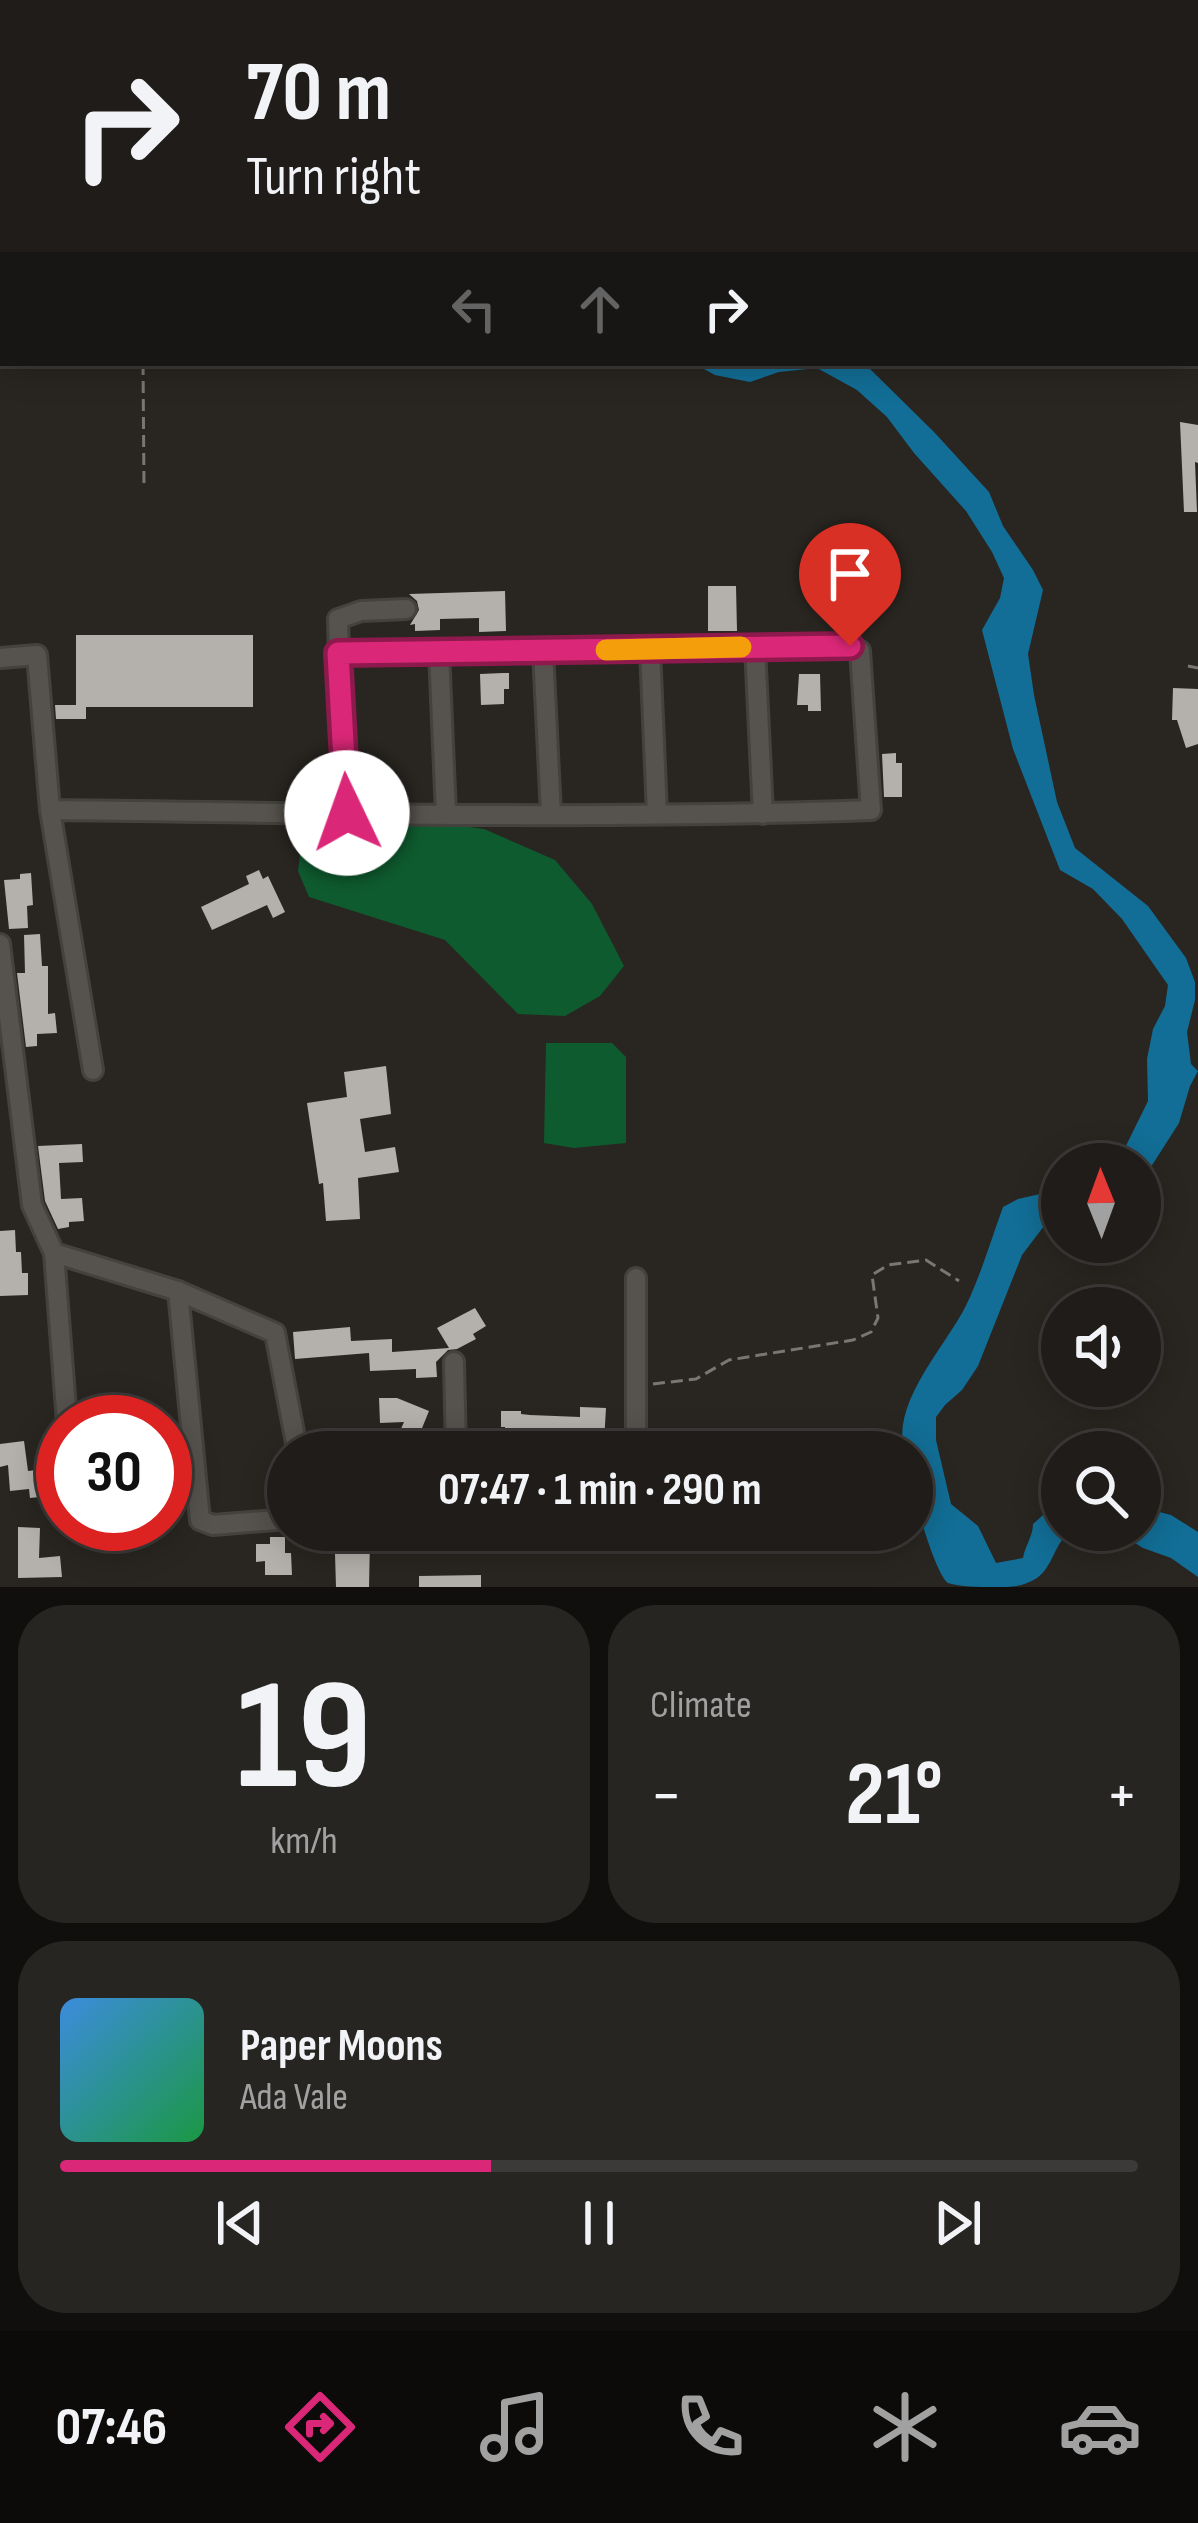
<!DOCTYPE html>
<html lang="en">
<head>
<meta charset="utf-8">
<style>
	:root { --surface:#1f1c19; --page:#272522; --text:#f1f3f6; --muted:#a1a1a2; --line:#3c3a38; --accent:#db2777 }
	body { margin:0; font-family:"Sofia Sans Condensed",sans-serif; background:var(--page); color:var(--text); height:100vh; display:flex; flex-direction:column; font-size:45px; white-space:nowrap }
	* { box-sizing:border-box; margin:0 }
	p { font-size:39px; color:var(--muted) }
	.icon { flex:none; width:66px; height:66px; fill:none; stroke:currentColor; stroke-width:2; stroke-linecap:round; stroke-linejoin:round }
	.map { position:relative; height:1587px; overflow:hidden }
	.sheet { display:flex; flex-direction:column; gap:18px; padding:18px; background:#110f0e; flex:1 }
	.sheet>* { flex:none }
	.hud { position:absolute; left:0px; top:0px; width:1200px; height:366px; box-shadow:0 6px 30px #0003,0 0 0 3px var(--line); background:#1f1c19; color:var(--text); overflow:hidden }
	.needle { width:78px; rotate:359deg }
	.buttons { position:absolute; left:1041px; top:1143px; display:grid; gap:24px }
	.buttons a { display:grid; place-items:center; width:120px; height:120px; border-radius:50%; background:var(--surface); box-shadow:0 6px 30px #0003,0 0 0 3px var(--line); font-size:60px }
	.speed { position:absolute; left:36px; top:1395px; display:flex; gap:24px; font-size:60px; font-weight:700; text-align:center }
	.speed>* { display:grid; place-content:center; width:156px; height:156px; border-radius:50%; background:var(--surface); box-shadow:0 6px 30px #0003,0 0 0 3px var(--line); line-height:1 }
	.speed .limit { border:18px solid #d22; background:#fff; color:#111 }
	.pin { position:absolute; display:grid; place-items:center; width:102px; height:102px; color:#fff; margin:-123px -51px; border-radius:50% 50% 50% 0; rotate:-45deg; box-shadow:0 0 12px #0007 }
	.pin .icon { rotate:45deg }
	.me { position:absolute; width:132px; margin:-66px; rotate:357deg; stroke-linejoin:round; filter:drop-shadow(0 0 9px #0008) }
	.turn { display:flex; align-items:center; gap:42px; height:252px; padding:0 48px; font-size:54px }
	.turn .icon { width:156px; height:156px; stroke-width:2.5 }
	.turn b { display:block; font-size:84px; line-height:102px }
	.lanes { display:flex; align-items:center; height:114px; padding:0 48px; background:#0003; justify-content:center; gap:60px; direction:ltr }
	.lanes .off { opacity:.35 }
	.big { font-size:90px; font-weight:700; line-height:1.1 }
	.sheet .widget { flex:1; display:flex; flex-direction:column; justify-content:center; gap:18px; min-width:0; padding:0 42px; border-radius:48px; background:var(--page) }
	.sheet .dial { align-items:center; gap:0 }
	.dial b { font-size:156px; line-height:1 }
	.song { display:flex; align-items:center; gap:36px }
	.cover { width:144px; height:144px; border-radius:18px; background:linear-gradient(135deg,hsl(210 70% 55%),hsl(140 70% 35%)) }
	.played { height:12px; border-radius:6px; background:linear-gradient(90deg,var(--accent) 40%,var(--line) 40%) }
	.keys { display:flex; justify-content:space-around; direction:ltr }
	.heat { display:flex; justify-content:space-between; align-items:center; font-size:66px; direction:ltr }
	.sheet .tiles { flex:1; display:grid; gap:18px; grid-template-columns:1fr 1fr }
	.widget:last-child { grid-column:span 2 }
	.trip { position:absolute; left:267px; top:1431px; width:666px; height:120px; border-radius:60px; background:var(--surface); box-shadow:0 6px 30px #0003,0 0 0 3px var(--line); font-weight:700; line-height:120px; text-align:center }
	.tab-bar { display:flex; height:192px; justify-content:space-around; align-items:center; background:#0c0b0a; color:var(--muted) }
	.tab-bar .icon { width:84px; height:84px }
	.tab-bar .active { color:var(--accent) }
	.tab-bar b { font-size:54px; color:var(--text) }
	.map>svg:first-child { display:block }
</style>
</head>
<body>
<div class="map">
<svg width="1198" height="1587" viewBox="0 0 1198 1587">
	<rect width="100%" height="100%" fill="#292621"/>
	<g fill="#0e5b2f">
		<path d="M349,823L448,824L484,829L555,860L592,904L624,966L600,996L565,1016L518,1014L445,940L309,897L298,871L303,832Z"/>
		<path d="M546,1043H612L626,1057V1143L574,1148L544,1143Z"/>
	</g>
	<g fill="#126e96">
		<path d="M693,363H860L869,368L934,432L989,492L1003,526L1033,570L1043,590L1028,654L1034,695L1057,802L1075,848L1148,906L1186,958L1195,982V1000L1187,1032L1191,1064L1198,1071L1190,1086L1179,1123L1140,1184V1164H1117L1148,1101L1147,1059L1153,1029L1165,1006L1168,985L1122,919L1093,889L1060,870L1013,749L982,630L1000,598L1004,578L992,552L966,511L914,453L887,417L857,390L817,368L779,372L750,382L715,375Z"/>
		<path d="M1062,1189V1218L1044,1226L1022,1255L978,1366L962,1390L945,1405L936,1417V1440L951,1504L978,1526L996,1563L1023,1558C1025,1546 1033,1536 1033,1524L1052,1507L1062,1506V1530H1076C1054,1537 1056,1564 1037,1578C1023,1587 1011,1587 994,1587C980,1587 960,1587 948,1583C936,1575 913,1498 912,1480C911,1471 912,1461 912,1452H904C891,1398 950,1344 970,1297C983,1268 992,1237 1003,1207L1018,1199Z"/>
		<path d="M1140,1507L1171,1515L1198,1532V1577L1171,1558L1143,1548L1117,1532L1105,1530H1140Z"/>
	</g>
	<g fill="#b4b0ab">
		<path d="M1180,422L1198,425V463L1195,462L1197,512H1184Z"/>
		<path d="M708,586H736L737,631H708Z"/>
		<path d="M505,591L506,631L479,632V618L440,619V630L415,631V624L410,625L419,610L417,601L409,594Z"/>
		<path d="M76,635H253V707H86V719H56L55,705H76Z"/>
		<path d="M503,673H509V689H504V704L481,705L480,674Z"/>
		<path d="M799,674H820L821,711H808V705H797Z"/>
		<path d="M1173,688L1198,689V744L1186,748L1177,720H1172Z"/>
		<path d="M896,753V763H902V797H884L882,754Z"/>
		<path d="M259,870L263,879L268,876L285,912L273,918L267,905L212,930L201,907L249,884L246,876Z"/>
		<path d="M31,873L33,905L27,906L28,928L9,929L4,880L20,879V874Z"/>
		<path d="M40,934L42,966H48V1014L55,1013L57,1033L37,1034V1046L26,1047L17,973H25L24,935Z"/>
		<path d="M386,1066L391,1114L360,1119L365,1152L395,1147L399,1172L358,1178L360,1219L326,1221L323,1183L319,1184L307,1103L347,1097L344,1072Z"/>
		<path d="M82,1144L83,1162L59,1163L61,1199L82,1198L84,1221L69,1222V1227L58,1229L45,1201L38,1146Z"/>
		<path d="M15,1230L16,1252H21L22,1273H28V1295L0,1296V1231Z"/>
		<path d="M475,1308L486,1326L473,1334L476,1339L457,1349L448,1350L436,1362L437,1377L416,1378V1369L370,1371L369,1353L295,1359L293,1332L350,1327L351,1341L392,1339V1352L449,1348L437,1328Z"/>
		<path d="M379,1398H397L429,1411L418,1438L400,1431L404,1422L380,1423Z"/>
		<path d="M580,1407L606,1408L604,1442L565,1440V1447L551,1446V1441L505,1440V1427H501V1411H521V1414L530,1415L580,1417Z"/>
		<path d="M24,1441L28,1471L46,1469L49,1496L30,1498L29,1489L10,1491L8,1465L0,1467V1444Z"/>
		<path d="M18,1527L40,1528L39,1558L60,1556L62,1577L18,1578Z"/>
		<path d="M270,1537H285V1553H291L292,1575H265V1561L256,1562V1544H270Z"/>
		<path d="M347,1539L370,1540L369,1587H336L335,1554L347,1553Z"/>
		<path d="M481,1575V1587H419V1576Z"/>
	</g>
	<g fill="none" stroke-linecap="round" stroke-linejoin="round">
		<defs>
			<g id="street">
				<path d="M1047,3V0"/>
				<path d="M1197,297L1198,298"/>
				<path d="M755,647L763,814"/>
				<path d="M650,649L657,814"/>
				<path d="M543,651L551,814"/>
				<path d="M339,653L338,619L361,611L406,609"/>
				<path d="M0,658L37,655L50,810C324,813 598,820 871,810L860,651L850,646L439,652L446,814"/>
				<path d="M50,810L93,1070"/>
				<path d="M347,813L339,653L439,652"/>
				<path d="M0,944L32,1205L54,1253L178,1291L275,1333L297,1448L370,1452"/>
				<path d="M54,1253L67,1422"/>
				<path d="M178,1291L200,1520L213,1525L288,1519"/>
				<path d="M454,1362L456,1452"/>
				<path d="M636,1452V1278"/>
			</g>
		</defs>
		<use href="#street" stroke="#44423e" stroke-width="24"/>
		<g stroke="#797773" stroke-width="3" stroke-dasharray="12 6" stroke-linecap="butt">
			<path d="M1108,0V3"/>
			<path d="M0,6H3"/>
			<path d="M143,363L144,488"/>
			<path d="M1188,666L1198,668"/>
			<path d="M653,1384L696,1379L729,1360L853,1340L871,1332L878,1318L872,1275L888,1265L926,1260L959,1281"/>
		</g>
		<use href="#street" stroke="#56524d" stroke-width="18"/>
	</g>
	<g fill="none" stroke-linecap="round" stroke-linejoin="round">
		<defs>
			<path id="route" d="M347,813L338,653L850,646"/>
		</defs>
		<use href="#route" stroke="#8e194d" stroke-width="30"/>
		<use href="#route" stroke="#db2777" stroke-width="21"/>
		<path stroke="#f59e0b" stroke-width="21" d="M606,650L741,647"/>
	</g>
</svg>
<div class="buttons">
<a><svg class="needle" viewBox="-14 -14 28 28"><path d="M0-13l5 13h-10z" fill="#e53935"/><path d="M0 13l5-13h-10z" fill="#a1a1a2"/></svg></a>
<a><svg class="icon" aria-label="sound" viewBox="0 0 24 24"><path d="M4 9h4l5-4v14l-5-4H4zM17 9q2 3 0 6"/></svg></a>
<a><svg class="icon" aria-label="search" viewBox="0 0 24 24"><circle cx="10" cy="10" r="6"/><path d="M15 15l6 6"/></svg></a>
</div>
<div class="speed"><div class="limit">30</div></div>
<div class="pin" style="left:850px;top:646px;background:#d93025"><svg class="icon" aria-label="arrive" viewBox="0 0 24 24"><path d="M6 21V4h12l-3 4 3 4H6"/></svg></div>
<svg class="me" style="left:347px;top:813px" viewBox="-20 -20 40 40"><circle r="19" fill="#fff"/><path d="M0-13L10 11 0 6-10 11z" fill="#db2777"/></svg>
<div class="trip">07:47 · 1 min · 290 m</div>
<div class="hud">
<div class="turn"><svg class="icon" aria-label="right" viewBox="0 0 24 24"><path d="M7 20v-9h11M14 6l5 5-5 5"/></svg><div><b>70 m</b>Turn right</div></div>
<div class="lanes"><svg class="icon off" aria-label="left" viewBox="0 0 24 24"><path d="M17 20v-9H6M10 6l-5 5 5 5"/></svg><svg class="icon off" aria-label="ahead" viewBox="0 0 24 24"><path d="M12 20V5M6 11l6-6 6 6"/></svg><svg class="icon" aria-label="right" viewBox="0 0 24 24"><path d="M7 20v-9h11M14 6l5 5-5 5"/></svg></div>
</div>
</div>
<section class="sheet">
<div class="tiles">
<div class="widget dial"><b>19</b><p>km/h</p></div>
<div class="widget"><p>Climate</p>
<div class="heat"><a>−</a><b class="big">21°</b><a>+</a></div>
</div>
<div class="widget">
<div class="song"><i class="cover"></i><div><b>Paper Moons</b><p>Ada Vale</p></div></div>
<div class="played"></div>
<div class="keys"><svg class="icon" aria-label="previous" viewBox="0 0 24 24"><path d="M18 5L8 12l10 7zM5 5v14"/></svg><svg class="icon" aria-label="pause" viewBox="0 0 24 24"><path d="M8 5v14M16 5v14"/></svg><svg class="icon" aria-label="next" viewBox="0 0 24 24"><path d="M6 5l10 7-10 7zM19 5v14"/></svg></div>
</div>
</div>
</section>
<nav class="tab-bar">
<b>07:46</b>
<svg class="icon active" aria-label="directions" viewBox="0 0 24 24"><path d="M12 3l9 9-9 9-9-9zM9 14v-3h6M13 9l2 2-2 2"/></svg>
<svg class="icon" aria-label="music" viewBox="0 0 24 24"><path d="M9 18V5l10-2v13"/><circle cx="6" cy="18" r="3"/><circle cx="16" cy="16" r="3"/></svg>
<svg class="icon" aria-label="phone" viewBox="0 0 24 24"><path d="M5 4h4l2 5-3 2q2 4 5 5l2-3 5 2v4C11 20 4 13 5 4z"/></svg>
<svg class="icon" aria-label="climate" viewBox="0 0 24 24"><path d="M12 3v18M4 7l16 10M4 17L20 7"/></svg>
<svg class="icon" aria-label="car" viewBox="0 0 24 24"><path d="M5 17H2v-5l4-1 3-4h7l3 4 3 1v5h-3M9 17h6M6 11h13"/><circle cx="7" cy="17" r="2"/><circle cx="17" cy="17" r="2"/></svg>
</nav>
</body>
</html>
